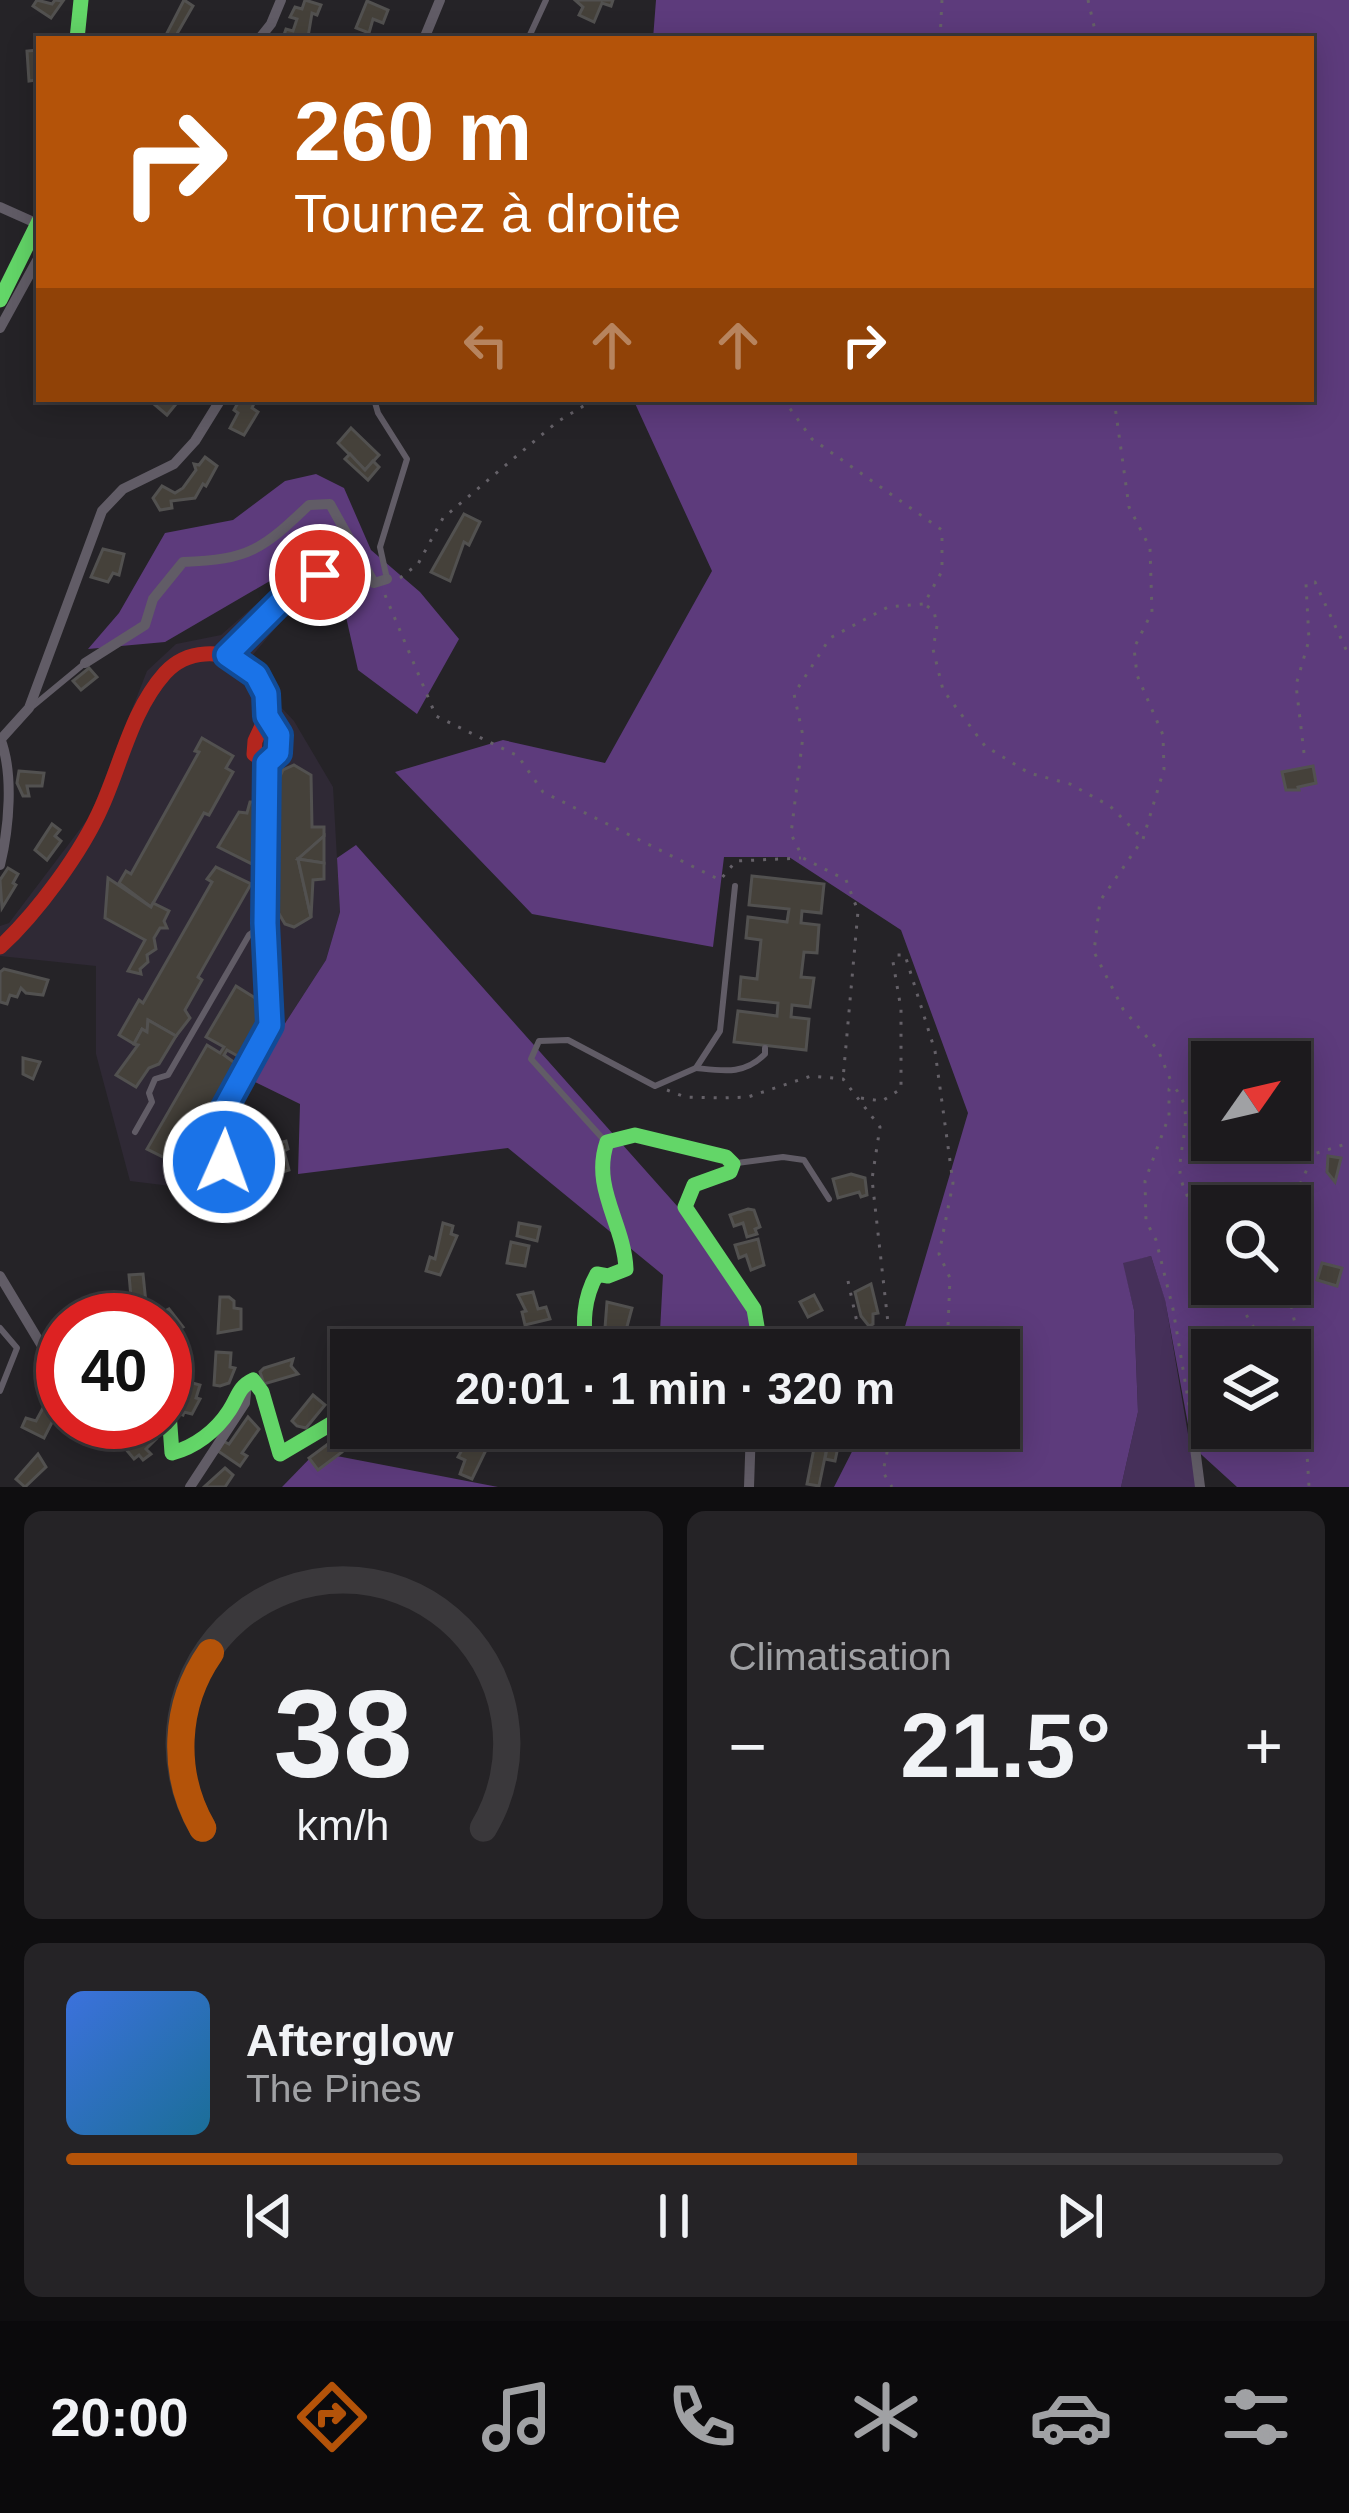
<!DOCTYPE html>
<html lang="fr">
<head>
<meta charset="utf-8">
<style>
	:root { --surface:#1c1a1d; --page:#252326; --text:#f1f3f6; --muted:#a0a1a4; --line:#3a383b; --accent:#b45309 }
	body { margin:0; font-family:Helvetica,sans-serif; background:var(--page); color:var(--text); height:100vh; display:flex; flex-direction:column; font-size:45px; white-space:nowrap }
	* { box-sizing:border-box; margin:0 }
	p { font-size:39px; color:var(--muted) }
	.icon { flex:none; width:66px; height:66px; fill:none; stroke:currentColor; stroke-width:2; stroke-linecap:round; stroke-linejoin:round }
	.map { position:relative; height:1487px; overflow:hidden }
	.drawer { display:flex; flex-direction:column; gap:24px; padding:24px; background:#0f0e10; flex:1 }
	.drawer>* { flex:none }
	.hud { position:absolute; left:36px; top:36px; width:1278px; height:366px; border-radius:0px; box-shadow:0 6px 30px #0003,0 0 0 3px var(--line); background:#b45309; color:#fff; overflow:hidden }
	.needle { width:78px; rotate:56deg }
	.fabs { position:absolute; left:1191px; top:1041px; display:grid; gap:24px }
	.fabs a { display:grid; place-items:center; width:120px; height:120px; border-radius:0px; background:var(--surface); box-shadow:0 6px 30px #0003,0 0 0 3px var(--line); font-size:60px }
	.speed { position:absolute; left:36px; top:1293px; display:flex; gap:24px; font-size:60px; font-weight:700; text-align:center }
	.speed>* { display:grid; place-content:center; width:156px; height:156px; border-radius:50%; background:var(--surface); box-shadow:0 6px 30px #0003,0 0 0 3px var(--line); line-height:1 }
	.speed .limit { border:18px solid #d22; background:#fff; color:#111 }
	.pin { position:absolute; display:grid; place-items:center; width:102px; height:102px; color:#fff; margin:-51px; border:6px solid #fff; border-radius:50%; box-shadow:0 3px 12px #0007 }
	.me { position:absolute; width:132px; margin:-66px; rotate:2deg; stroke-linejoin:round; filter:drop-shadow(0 0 9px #0008) }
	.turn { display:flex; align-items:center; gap:42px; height:252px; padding:0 60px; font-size:54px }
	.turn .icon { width:156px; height:156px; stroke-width:2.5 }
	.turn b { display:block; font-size:84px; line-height:102px }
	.lanes { display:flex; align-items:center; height:114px; padding:0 60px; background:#0003; justify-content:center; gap:60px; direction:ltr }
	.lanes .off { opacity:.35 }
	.big { font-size:90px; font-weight:600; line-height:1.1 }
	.drawer .tile { flex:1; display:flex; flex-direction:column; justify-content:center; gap:18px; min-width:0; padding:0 42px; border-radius:18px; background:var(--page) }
	.drawer .dial { align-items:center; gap:0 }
	.dial svg { height:312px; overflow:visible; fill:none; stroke:var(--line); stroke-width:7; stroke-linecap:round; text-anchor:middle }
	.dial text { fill:var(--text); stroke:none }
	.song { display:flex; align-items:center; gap:36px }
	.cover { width:144px; height:144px; border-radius:18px; background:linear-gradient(135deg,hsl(220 70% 55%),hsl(200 70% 35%)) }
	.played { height:12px; border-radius:6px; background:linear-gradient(90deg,var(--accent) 65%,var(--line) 65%) }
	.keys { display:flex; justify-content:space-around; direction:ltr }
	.heat { display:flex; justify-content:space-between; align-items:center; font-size:66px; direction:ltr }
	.drawer .tiles { flex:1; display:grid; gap:24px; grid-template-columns:1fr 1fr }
	.tile:last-child { grid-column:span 2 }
	.trip { position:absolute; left:330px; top:1329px; width:690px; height:120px; border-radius:0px; background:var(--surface); box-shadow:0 6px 30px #0003,0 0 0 3px var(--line); font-weight:600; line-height:120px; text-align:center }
	.tab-bar { display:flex; height:192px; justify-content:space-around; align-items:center; background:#0b0a0c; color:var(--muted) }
	.tab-bar .icon { width:84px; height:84px }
	.tab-bar .current { color:var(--accent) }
	.tab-bar b { font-size:54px; color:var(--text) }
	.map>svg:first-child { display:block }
</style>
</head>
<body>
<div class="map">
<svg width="1349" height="1487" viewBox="0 0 1349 1487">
	<rect width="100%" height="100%" fill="#252327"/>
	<path fill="#2f2935" d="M321,558L332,571L326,591L290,611L251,657L263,667L278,704L294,721L333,787L340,912L326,960L179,1187L130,1181L96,1054V966L0,956V926L9,923L90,816L147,671L176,644L221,635L279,584Z"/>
	<path fill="#46305a" d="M1151,1256L1165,1299L1197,1487H1121L1138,1412L1134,1310L1122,1262Z"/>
	<g fill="#5d3b7c" fill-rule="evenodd">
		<path d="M656,0H1349V1487H1237L1192,1446L1165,1300L1151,1256L1123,1263L1134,1310L1138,1412L1121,1487H834L864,1428H999V1350H898L968,1113L901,930L789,857H724L713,947L532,914L395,772L503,740L605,763L712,571L633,399H1311V39H653ZM1212,1062H1290V1140H1212ZM1212,1206H1290V1284H1212ZM1212,1350H1290V1428H1212Z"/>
		<path d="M316,474L344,488L371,550L420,592L459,639L417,714L358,670L330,546L165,642L88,649L119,613L165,533L233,520L285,481Z"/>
		<path d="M356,845L678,1207L757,1325L755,1350H659L663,1275L508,1148L298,1174L300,1104L249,1079L326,960L340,912L337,858Z"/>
		<path d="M316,1452L498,1487H282Z"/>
	</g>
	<g fill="#45413a" stroke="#525150" stroke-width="3">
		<path d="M37,0L52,4L55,0L63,1L51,18L33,6Z"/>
		<path d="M184,0L193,6L174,39H164Z"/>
		<path d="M305,0L321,5L317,15L312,13L308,37L290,39L284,35L286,29L293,31L297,19L290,17L295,7L302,9Z"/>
		<path d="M575,0H613L611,6L602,3L594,22L579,15L583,7Z"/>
		<path d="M367,1L388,10L383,23L373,19L369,33L356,28Z"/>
		<path d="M39,50V98H37L36,80L29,81L27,51Z"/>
		<path d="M148,399H180L167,415Z"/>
		<path d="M240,399H256L252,408L258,412L244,435L230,428L238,413L234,410Z"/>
		<path d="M351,428L379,455L365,470L338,443Z"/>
		<path d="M350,454L365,470L373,461L379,467L368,480L345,459Z"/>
		<path d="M205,457L217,466L206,486L203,484L195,498L171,501L172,508L160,510L153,498L162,486L175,493L183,488L196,470L194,464L199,465Z"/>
		<path d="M464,514L480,522L469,545L464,542L450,581L431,572Z"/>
		<path d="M103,549L124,554L119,575L113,573L108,582L91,577Z"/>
		<path d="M89,668L97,677L81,690L73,681Z"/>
		<path d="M202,738L233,756L226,768L233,772L209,815L204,813L151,907L119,883L126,871L131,874L199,752L195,751Z"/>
		<path d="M294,765L311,775L312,827H324V836L298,859L311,917L294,927L285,924L278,912V781L283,770Z"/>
		<path d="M1313,766L1316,783L1298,787L1299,790H1286L1282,772Z"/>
		<path d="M19,771L44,773L42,786H27L29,796H23L17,783Z"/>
		<path d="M250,802H257L258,867L218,847L239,812L247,813Z"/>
		<path d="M52,824L60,830L55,836L61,841L47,860L35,850Z"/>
		<path d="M324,836V863L298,859Z"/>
		<path d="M298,859L324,863V879L313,880L311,917Z"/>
		<path d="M216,867L251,884L198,977L202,980L185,1010L190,1018L176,1036L148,1020L147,1032L142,1029L134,1044L119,1035L139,1000L143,1003L212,882L207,879Z"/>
		<path d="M8,868L18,874L13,883L16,885L2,908L0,880Z"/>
		<path d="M752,876L824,884L821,913L802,911L801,923L819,925L817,953L804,952L801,977L814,978L810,1007L792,1005L791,1017L809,1019L806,1050L734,1042L738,1011L777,1016L778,1003L739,999L741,977L757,979L761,940L746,938L748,917L787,922L789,909L749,905Z"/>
		<path d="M108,878L151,907L153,903L169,911L164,921L167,928H160L154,938L156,949L147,955L148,962L140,969L141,974L128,971L145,940L105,918Z"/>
		<path d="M4,969L48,980L43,995L26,993L21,988L17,997L10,995L7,1004L0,1002V972Z"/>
		<path d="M236,986L263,1003V1024L243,1059L227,1050L224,1055L239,1066L181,1166L147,1149L207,1045L220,1053L224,1047L206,1037Z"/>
		<path d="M148,1020L176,1036L159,1064L149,1068L136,1087L116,1075L138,1045L134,1044L142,1029L147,1032Z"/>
		<path d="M23,1058L40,1062L33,1079L23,1074Z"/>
		<path d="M286,1141L288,1149L284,1151L289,1170L280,1173L267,1146Z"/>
		<path d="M1328,1156L1341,1158L1335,1182L1327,1172Z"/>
		<path d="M851,1174L865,1178L867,1195L861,1197L859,1192L838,1198L833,1179Z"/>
		<path d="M748,1209L754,1210L760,1227L755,1229L757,1234L747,1237L743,1223L734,1226L730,1215Z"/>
		<path d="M443,1223L453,1226L451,1234L457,1236L440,1275L426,1271L430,1257L435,1259Z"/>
		<path d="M519,1223L540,1227L537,1241L517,1236Z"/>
		<path d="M758,1239L764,1265L751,1270L746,1255L739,1258L735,1245Z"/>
		<path d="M511,1242L529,1246L525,1266L507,1263Z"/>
		<path d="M1322,1263L1342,1268L1337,1286L1317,1280Z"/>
		<path d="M143,1274L146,1303L132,1308L129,1275Z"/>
		<path d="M871,1284L878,1313L873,1314V1324L869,1326L861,1316L855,1292Z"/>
		<path d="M533,1292L538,1309L546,1307L550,1319L525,1325L522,1312L526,1311L518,1295Z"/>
		<path d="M814,1295L822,1310L808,1317L800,1302Z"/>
		<path d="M220,1297H229L234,1301V1308L241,1309V1329L218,1333Z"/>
		<path d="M607,1302L632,1308L625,1334L605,1328Z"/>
		<path d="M169,1309L183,1327L179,1329L181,1336L168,1342L165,1320H158L159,1314Z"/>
		<path d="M216,1352L231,1353L230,1367L235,1368L229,1383L220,1386L214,1385Z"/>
		<path d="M293,1359L291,1366L298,1374L264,1384L260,1372L264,1368Z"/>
		<path d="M349,1365L351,1392L345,1397L336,1391Z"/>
		<path d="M185,1381L200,1385L196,1398L200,1399L192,1414L184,1412L183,1415L177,1413Z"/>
		<path d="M59,1392L63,1394V1401L44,1438L22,1427L26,1418L36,1421L50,1395L55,1398Z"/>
		<path d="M313,1395L325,1405L306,1428L297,1426L292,1421Z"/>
		<path d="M248,1417L259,1429L242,1453L247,1456L240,1466L218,1451L223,1441L229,1444Z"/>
		<path d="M818,1428H831L819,1486L807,1484Z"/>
		<path d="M831,1428H842L835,1461L825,1459Z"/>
		<path d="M148,1430L156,1439L146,1449L151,1454L143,1460L139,1455L134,1459L124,1447Z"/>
		<path d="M472,1432L486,1437L482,1449L486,1450L472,1479L460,1474L465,1460L458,1457Z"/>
		<path d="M336,1438L342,1452L318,1470L309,1458Z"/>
		<path d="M38,1454L46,1467L25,1487L16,1479Z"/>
		<path d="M225,1468L233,1475L225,1487H204Z"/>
	</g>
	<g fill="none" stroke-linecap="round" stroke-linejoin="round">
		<g stroke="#656168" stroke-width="3" stroke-dasharray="3 9" stroke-linecap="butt">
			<path d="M1088,0L1097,39"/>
			<path d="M940,39L942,0"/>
			<path d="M783,399L812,439L942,530V571L924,604L888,607L830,638L794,694L803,736L791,834L803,858L846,880L858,911L843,1079"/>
			<path d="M1114,399L1129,507L1150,548L1152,612L1134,648L1137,675L1163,735L1164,769L1143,839L1100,901L1094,952L1123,1009L1158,1050L1173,1086"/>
			<path d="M400,578L418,564L443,518L557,422L595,399"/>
			<path d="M385,595L436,716L518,756L543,792L720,880L736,861L801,858"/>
			<path d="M927,606L934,611L937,626L933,649L943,690L985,746L1029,773L1070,784L1110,806L1142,838"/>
			<path d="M1304,753L1296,685L1309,640L1306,584L1315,582L1349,656"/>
			<path d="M667,1090L685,1097L722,1098L748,1097L811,1076L843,1079L880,1127L872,1179L891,1350"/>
			<path d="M861,1098L882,1101L901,1089V1009L893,962L897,955H905L935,1051L953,1183L939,1254L950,1278L947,1350"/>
			<path d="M1290,1206L1314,1154L1349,1143"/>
			<path d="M848,1281L863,1350"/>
			<path d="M1228,1284L1257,1333L1300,1349L1287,1284"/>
			<path d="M1301,1351L1309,1487"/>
			<path d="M892,1428L883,1472L892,1487"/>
			<path d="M1193,1429L1173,1309L1156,1240L1146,1221L1145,1181L1169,1116V1089L1173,1086C1197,1110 1179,1142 1180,1171C1180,1191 1204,1223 1212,1243"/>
		</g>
		<g stroke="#615c66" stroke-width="6">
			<path d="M528,39L546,0"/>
			<path d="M374,399L378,413L407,459L380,547L387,579"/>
			<path d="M229,652L284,599L319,575"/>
			<path d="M33,706L85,663"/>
			<path d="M696,1068C724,1071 744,1075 765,1054V1048"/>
			<path d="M135,1132L152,1102L149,1093L155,1079L168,1075L249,935L264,924"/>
			<path d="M604,1140L531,1059L539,1041L568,1040L655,1086L696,1068L720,1031L735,886"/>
			<path d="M737,1163L783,1157L804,1160L829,1199"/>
			<path d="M0,1328L17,1348L0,1391"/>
		</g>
		<g stroke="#615c66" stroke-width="10">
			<path d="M259,39L271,24L281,0"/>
			<path d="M424,39L440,0"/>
			<path d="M0,207L38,224"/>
			<path d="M0,328L39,257"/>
			<path d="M85,663L145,625L153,599L183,562C249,560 263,549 309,505L330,504L374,583L387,579"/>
			<path d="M0,738C14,773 9,828 0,865"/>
			<path d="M1,739L29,708L102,511L123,489L174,464L195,441L221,399"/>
			<path d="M0,1276L57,1371L63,1374"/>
			<path d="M1194,1440L1200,1487"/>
			<path d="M508,1447L516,1428"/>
			<path d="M190,1487L245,1403L247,1383"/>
			<path d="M749,1487L751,1428"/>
		</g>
		<g stroke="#63d668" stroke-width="15">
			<path d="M77,39L81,0"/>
			<path d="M0,300L39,221"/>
			<path d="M224,1162L217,1122L270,1025L265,923L267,763"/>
			<path d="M586,1350C583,1322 583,1299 597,1274L608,1276L626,1269C624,1223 591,1188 607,1142L635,1135L726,1157L733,1164L730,1172L694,1185L685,1207L754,1309L761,1350"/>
			<path d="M165,1360L172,1453C195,1447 216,1431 229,1411C238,1398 238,1387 253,1380L262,1392L280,1454L351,1412"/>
		</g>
		<path stroke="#b3261e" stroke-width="15" d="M0,947C37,913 82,852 102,806C122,761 132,710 165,673C176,661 190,655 205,654C257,650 276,710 278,753L267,763L254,754L255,741L267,715"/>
	</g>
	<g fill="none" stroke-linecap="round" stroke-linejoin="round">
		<defs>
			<path id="route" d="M224,1162L217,1122L270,1025L265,923L267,763L278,753L279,735L267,716L266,694L256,675L227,655L284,598L320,575"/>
		</defs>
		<use href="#route" stroke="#114b97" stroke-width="30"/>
		<use href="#route" stroke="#1a73e8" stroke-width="21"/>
	</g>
</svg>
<div class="fabs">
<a><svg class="needle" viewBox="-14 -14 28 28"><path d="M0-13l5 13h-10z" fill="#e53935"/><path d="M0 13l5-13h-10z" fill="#a0a1a4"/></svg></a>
<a><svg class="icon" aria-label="search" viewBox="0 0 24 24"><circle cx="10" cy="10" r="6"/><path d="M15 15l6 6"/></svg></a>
<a><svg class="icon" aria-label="layers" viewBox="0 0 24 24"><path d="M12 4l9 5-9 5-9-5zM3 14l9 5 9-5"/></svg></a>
</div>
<div class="speed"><div class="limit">40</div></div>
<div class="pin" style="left:320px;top:575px;background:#d93025"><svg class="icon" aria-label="arrive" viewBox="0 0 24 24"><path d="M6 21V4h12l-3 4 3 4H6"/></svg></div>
<svg class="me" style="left:224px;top:1162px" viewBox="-20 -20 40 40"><circle r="17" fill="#1a73e8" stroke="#fff" stroke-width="3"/><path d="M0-11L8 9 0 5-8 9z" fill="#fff"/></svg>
<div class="trip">20:01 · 1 min · 320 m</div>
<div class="hud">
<div class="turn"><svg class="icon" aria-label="right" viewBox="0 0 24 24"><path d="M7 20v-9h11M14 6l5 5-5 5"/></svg><div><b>260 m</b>Tournez à droite</div></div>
<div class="lanes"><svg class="icon off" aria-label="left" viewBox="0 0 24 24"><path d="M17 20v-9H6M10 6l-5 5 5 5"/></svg><svg class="icon off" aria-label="ahead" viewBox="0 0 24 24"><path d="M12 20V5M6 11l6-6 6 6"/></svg><svg class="icon off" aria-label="ahead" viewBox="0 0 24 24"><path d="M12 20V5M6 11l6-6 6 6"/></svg><svg class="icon" aria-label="right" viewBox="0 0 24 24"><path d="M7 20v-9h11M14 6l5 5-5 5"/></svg></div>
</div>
</div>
<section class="drawer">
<div class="tiles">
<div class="tile dial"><svg viewBox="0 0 100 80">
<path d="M14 69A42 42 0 1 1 86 69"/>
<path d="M14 69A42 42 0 0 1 16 24" stroke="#b45309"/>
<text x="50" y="56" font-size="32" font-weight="700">38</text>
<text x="50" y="72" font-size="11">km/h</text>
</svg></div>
<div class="tile"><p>Climatisation</p>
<div class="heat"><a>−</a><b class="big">21.5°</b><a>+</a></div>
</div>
<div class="tile">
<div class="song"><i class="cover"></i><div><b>Afterglow</b><p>The Pines</p></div></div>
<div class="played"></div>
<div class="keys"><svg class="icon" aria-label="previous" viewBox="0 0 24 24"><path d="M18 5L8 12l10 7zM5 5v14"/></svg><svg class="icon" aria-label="pause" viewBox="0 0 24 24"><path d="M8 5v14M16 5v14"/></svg><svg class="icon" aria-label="next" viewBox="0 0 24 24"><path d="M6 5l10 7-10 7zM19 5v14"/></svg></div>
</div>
</div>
</section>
<nav class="tab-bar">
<b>20:00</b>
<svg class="icon current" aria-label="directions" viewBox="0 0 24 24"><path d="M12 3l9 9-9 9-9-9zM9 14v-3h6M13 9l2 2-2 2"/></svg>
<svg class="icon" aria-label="music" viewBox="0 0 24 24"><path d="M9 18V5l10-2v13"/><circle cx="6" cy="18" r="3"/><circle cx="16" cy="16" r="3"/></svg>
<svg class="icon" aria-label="phone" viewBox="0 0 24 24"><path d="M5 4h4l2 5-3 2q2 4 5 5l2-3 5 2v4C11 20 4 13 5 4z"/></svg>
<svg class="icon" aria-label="climate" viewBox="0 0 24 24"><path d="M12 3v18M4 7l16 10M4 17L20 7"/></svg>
<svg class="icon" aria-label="car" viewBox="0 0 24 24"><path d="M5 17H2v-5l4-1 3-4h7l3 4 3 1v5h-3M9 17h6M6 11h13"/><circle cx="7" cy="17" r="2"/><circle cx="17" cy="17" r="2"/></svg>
<svg class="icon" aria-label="filters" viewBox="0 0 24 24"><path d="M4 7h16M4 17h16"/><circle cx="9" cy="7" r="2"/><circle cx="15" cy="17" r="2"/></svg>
</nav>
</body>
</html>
